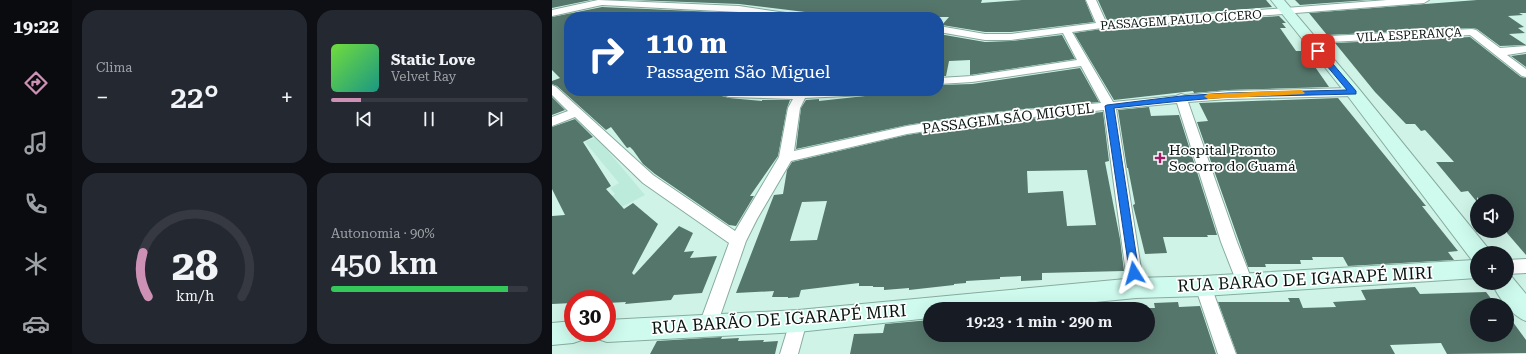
<!DOCTYPE html>
<html lang="pt">
<head>
<meta charset="utf-8">
<style>
	:root { --surface:#171b24; --page:#242831; --text:#f1f3f6; --muted:#9ea1a6; --line:#363941; --accent:#cd91b6 }
	body { margin:0; font-family:"Roboto Serif",serif; background:var(--page); color:var(--text); height:100vh; display:flex; flex-direction:column; font-size:15px; white-space:nowrap }
	* { box-sizing:border-box; margin:0 }
	p { font-size:13px; color:var(--muted) }
	.icon { flex:none; width:22px; height:22px; fill:none; stroke:currentColor; stroke-width:2; stroke-linecap:round; stroke-linejoin:round }
	.map { position:relative; flex:1; overflow:hidden }
	.panel { display:flex; flex-direction:column; gap:10px; padding:10px; background:#0d0f14; width:480px }
	.panel>* { flex:none }
	.top-card { position:absolute; left:12px; top:12px; width:380px; height:84px; border-radius:16px; box-shadow:0 4px 16px #0002; background:#1a4fa0; color:#fff; overflow:hidden }
	.controls { position:absolute; left:918px; top:194px; display:grid; gap:8px }
	.controls a { display:grid; place-items:center; width:44px; height:44px; border-radius:50%; background:var(--surface); box-shadow:0 4px 16px #0002; font-size:20px }
	.speed { position:absolute; left:12px; top:290px; display:flex; gap:8px; font-size:20px; font-weight:700; text-align:center }
	.speed>* { display:grid; place-content:center; width:52px; height:52px; border-radius:50%; background:var(--surface); box-shadow:0 4px 16px #0002; line-height:1 }
	.speed .limit { border:6px solid #d22; background:#fff; color:#111 }
	.pin { position:absolute; display:grid; place-items:center; width:34px; height:34px; color:#fff; margin:-17px; border-radius:8px; box-shadow:0 2px 6px #0006 }
	.me { position:absolute; width:44px; margin:-22px; rotate:352deg; stroke-linejoin:round; filter:drop-shadow(0 0 3px #0008) }
	.turn { display:flex; align-items:center; gap:14px; height:84px; padding:0 16px; font-size:18px }
	.turn .icon { width:52px; height:52px; stroke-width:2.5 }
	.turn b { display:block; font-size:28px; line-height:34px }
	.big { font-size:30px; font-weight:600; line-height:1.1 }
	.panel .tile { flex:1; display:flex; flex-direction:column; justify-content:center; gap:6px; min-width:0; padding:0 14px; border-radius:16px; background:var(--page) }
	.panel .dial { align-items:center; gap:0 }
	.dial svg { height:104px; overflow:visible; fill:none; stroke:var(--line); stroke-width:7; stroke-linecap:round; text-anchor:middle }
	.dial text { fill:var(--text); stroke:none }
	.song { display:flex; align-items:center; gap:12px }
	.cover { width:48px; height:48px; border-radius:6px; background:linear-gradient(135deg,hsl(100 70% 55%),hsl(170 70% 35%)) }
	.played { height:4px; border-radius:2px; background:linear-gradient(90deg,var(--accent) 15%,var(--line) 15%) }
	.keys { display:flex; justify-content:space-around; direction:ltr }
	.heat { display:flex; justify-content:space-between; align-items:center; font-size:22px; direction:ltr }
	.charge { height:6px; border-radius:3px; background:linear-gradient(90deg,#34c759 90%,var(--line) 0) }
	.panel .tiles { flex:1; display:grid; gap:10px; grid-template-columns:repeat(2,1fr) }
	.trip { position:absolute; left:371px; top:302px; width:232px; height:40px; border-radius:20px; background:var(--surface); box-shadow:0 4px 16px #0002; font-weight:600; line-height:40px; text-align:center }
	main { display:flex; flex:1; min-height:0 }
	.tabs { display:flex; flex-direction:column; width:72px; justify-content:space-around; align-items:center; background:#090b0e; color:var(--muted) }
	.tabs .icon { width:28px; height:28px }
	.tabs .on { color:var(--accent) }
	.tabs b { font-size:18px; color:var(--text) }
	.map>svg:first-child { display:block }
</style>
</head>
<body>
<main>
<nav class="tabs">
<b>19:22</b>
<svg class="icon on" aria-label="directions" viewBox="0 0 24 24"><path d="M12 3l9 9-9 9-9-9zM9 14v-3h6M13 9l2 2-2 2"/></svg>
<svg class="icon" aria-label="music" viewBox="0 0 24 24"><path d="M9 18V5l10-2v13"/><circle cx="6" cy="18" r="3"/><circle cx="16" cy="16" r="3"/></svg>
<svg class="icon" aria-label="phone" viewBox="0 0 24 24"><path d="M5 4h4l2 5-3 2q2 4 5 5l2-3 5 2v4C11 20 4 13 5 4z"/></svg>
<svg class="icon" aria-label="climate" viewBox="0 0 24 24"><path d="M12 3v18M4 7l16 10M4 17L20 7"/></svg>
<svg class="icon" aria-label="car" viewBox="0 0 24 24"><path d="M5 17H2v-5l4-1 3-4h7l3 4 3 1v5h-3M9 17h6M6 11h13"/><circle cx="7" cy="17" r="2"/><circle cx="17" cy="17" r="2"/></svg>
</nav>
<section class="panel">
<div class="tiles">
<div class="tile"><p>Clima</p>
<div class="heat"><a>−</a><b class="big">22°</b><a>+</a></div>
</div>
<div class="tile">
<div class="song"><i class="cover"></i><div><b>Static Love</b><p>Velvet Ray</p></div></div>
<div class="played"></div>
<div class="keys"><svg class="icon" aria-label="previous" viewBox="0 0 24 24"><path d="M18 5L8 12l10 7zM5 5v14"/></svg><svg class="icon" aria-label="pause" viewBox="0 0 24 24"><path d="M8 5v14M16 5v14"/></svg><svg class="icon" aria-label="next" viewBox="0 0 24 24"><path d="M6 5l10 7-10 7zM19 5v14"/></svg></div>
</div>
<div class="tile dial"><svg viewBox="0 0 100 80">
<path d="M14 69A42 42 0 1 1 86 69"/>
<path d="M14 69A42 42 0 0 1 10 35" stroke="#cd91b6"/>
<text x="50" y="56" font-size="32" font-weight="700">28</text>
<text x="50" y="72" font-size="11">km/h</text>
</svg></div>
<div class="tile"><p>Autonomia · 90%</p><b class="big">450 km</b><div class="charge"></div></div>
</div>
</section>
<div class="map">
<svg width="974" height="354" viewBox="0 0 974 354">
	<rect width="100%" height="100%" fill="#cff4e7"/>
	<path fill="#bdebdb" d="M44,137L93,195L64,210L55,199L63,194L58,188L67,183L33,142Z"/>
	<g fill="#55766b" fill-rule="evenodd">
		<path d="M0,0H39L0,8Z"/>
		<path d="M81,0H430L429,3L470,0H533L542,22L459,32H433L390,25L397,17H294L187,4Z"/>
		<path d="M546,0H714L720,7L555,20Z"/>
		<path d="M743,0H816L748,5Z"/>
		<path d="M925,0H974V13H967L971,15L956,16L972,27L966,28L973,33L957,34L974,45L948,46L925,29L920,28L775,35L757,13Z"/>
		<path d="M50,7L187,13L211,17H17V91H160L163,94L177,98L210,101V100H238L235,108L226,156L198,196H202L184,226L177,225L103,174L91,164L81,150L78,147L75,148L59,127L54,130L5,86L0,84V81L8,78L0,70V17Z"/>
		<path d="M727,16L734,23H730L734,28H728L744,51H752L777,87L676,90L642,93L641,91L562,100L522,33L550,29Z"/>
		<path d="M387,34L433,42L459,41L510,35L523,59L418,75V60L397,61L394,76H387Z"/>
		<path d="M918,37L969,77L974,78V255L955,233V201H928L925,197V202L916,191L909,192L884,162H902L873,130L869,131L863,124H854L823,92L783,43Z"/>
		<path d="M974,54V67L959,56Z"/>
		<path d="M528,68L547,102L431,113L355,125L244,149L249,108L254,100L267,99V101L313,96L319,93L337,91H387V85L420,84Z"/>
		<path d="M0,97L13,110L0,115Z"/>
		<path d="M786,98L874,206H870L906,251L896,252L902,260L796,266L791,257H760L761,260H748L749,264H713L714,267H696L645,122L656,121L647,103Z"/>
		<path d="M597,107L599,116L627,115L665,235H655L656,237H611L615,253L593,254L581,205L583,204L576,168H575L566,110Z"/>
		<path d="M551,112L557,161L553,162L568,239L572,271L490,273V280L469,281V276L448,277V279L414,281V283L402,284V285L357,290V288L332,290V287H321V286H307V283L249,290L247,297L236,298V297H220L222,291L184,293L222,195L231,194L235,170L240,162L355,135L431,123ZM535,170L544,225L515,226L511,191L476,193L475,171ZM275,201L265,240L238,241L250,202Z"/>
		<path d="M23,119L41,137L31,142L59,186L54,189L72,209L81,203L106,224L80,273L82,275L127,226L141,233L132,252L142,251L138,258L165,256L150,293L122,295L119,300L73,304L74,302L55,303V299H21V303L0,304V216L13,215L0,189V127Z"/>
		<path d="M863,287L868,294L934,292L944,305H925V335H955V314L974,340V353L895,354L889,343L838,345L843,354H685L666,302H738L736,298H747L751,308L784,307L781,302L814,300L809,290Z"/>
		<path d="M626,302L627,307L648,306L664,354H298L302,334L331,333L333,324L378,320V335H596V308H603L602,303Z"/>
		<path d="M170,337L169,339L187,338L186,341L212,340L211,342L226,341L223,354H98L105,341Z"/>
	</g>
	<g fill="none" stroke-linecap="round" stroke-linejoin="round">
		<defs>
			<g id="street">
				<path d="M46,0L187,6L241,14L246,17H221L187,12L50,5L0,16V10Z"/>
				<path d="M534,0H544L554,22L835,0H877L872,3L550,28L520,32L561,102L624,96L629,94L633,95L676,91L801,88L805,89L807,92L805,95L801,96L676,99L636,102L685,242L701,283L699,288L693,290L687,288L669,242L625,103L564,109L592,288L590,293L584,295L578,293L576,288L552,110L431,122L355,134L239,161L205,219L194,241L165,325L162,331L156,333L150,331L147,325L177,243L91,183L23,117L0,126V117L16,111L0,95V85L4,87L101,175L183,231L227,157L236,108L241,99L177,97L163,93L161,91H319L317,93L313,95L253,98L248,108L242,151L355,126L431,114L549,103L529,66L420,82L387,84V78L420,76L525,60L511,33L459,40H433L387,32V26L433,34H459L544,23Z"/>
				<path d="M920,29L924,30L948,48L974,46V52L955,55L974,69V77L970,76L918,35L757,43L752,40L757,37Z"/>
				<path d="M974,259V273L955,274V260Z"/>
				<path d="M651,279L657,281L659,286L684,354H666L643,286L645,281Z"/>
				<path d="M246,313L252,315L255,321L246,354H228L240,315Z"/>
			</g>
			<g id="secondary">
				<path d="M719,0H732L807,89L935,247L938,253H925V278L651,296L584,298L472,309H378V318L246,332L55,342L46,339L44,333H55V320L246,310L584,278L651,276L922,260L919,259L795,95Z"/>
				<path d="M955,275L959,276L974,294V321C960,316 946,297 940,283H955Z"/>
				<path d="M21,321V333H33L30,340L21,343L0,345V323Z"/>
			</g>
		</defs>
		<use href="#street" stroke="#88ab9f" stroke-width="2"/>
		<use href="#secondary" stroke="#88ab9f" stroke-width="2"/>
		<use href="#street" fill="#fff" fill-rule="evenodd"/>
		<use href="#secondary" fill="#cffbef" fill-rule="evenodd"/>
	</g>
	<path fill="#1a73e8" stroke="#114b97" d="M766,49L769,50L804,91V94L676,97L629,101L562,108L587,273L586,276L582,278L578,276L553,106L555,105L629,96L676,93L795,90L764,53L763,51Z"/>
	<path fill="#f59e0b" d="M749,90L753,93L752,94L656,99L652,96L656,94Z"/>
	<path fill="#a11a68" stroke="#fff" stroke-width="1.5" d="M606 152h4v4h4v4h-4v4h-4v-4h-4v-4h4z"/>
	<g text-anchor="middle" stroke-width="3.5" stroke-linejoin="round" paint-order="stroke">
		<g font-size="12" fill="#081511" stroke="#fff">
			<text transform="translate(629 20) rotate(-4)" y="4">PASSAGEM PAULO CÍCERO</text>
			<text transform="translate(857 35) rotate(-3)" y="4">VILA ESPERANÇA</text>
		</g>
		<g font-size="14" fill="#081511" stroke="#fff">
			<text transform="translate(456 118) rotate(-7)" y="5">PASSAGEM SÃO MIGUEL</text>
		</g>
		<g font-size="14" fill="#081511" stroke="#fff" text-anchor="start">
			<text x="617" y="155">Hospital Pronto<tspan x="617" dy="16">Socorro do Guamá</tspan></text>
		</g>
		<g font-size="17" fill="#081511" stroke="#fff">
			<text transform="translate(753 279) rotate(-3)" y="6">RUA BARÃO DE IGARAPÉ MIRI</text>
			<text transform="translate(227 319) rotate(-4)" y="6">RUA BARÃO DE IGARAPÉ MIRI</text>
		</g>
	</g>
</svg>
<div class="controls">
<a><svg class="icon" aria-label="sound" viewBox="0 0 24 24"><path d="M4 9h4l5-4v14l-5-4H4zM17 9q2 3 0 6"/></svg></a>
<a>+</a>
<a>−</a>
</div>
<div class="speed"><div class="limit">30</div></div>
<div class="pin" style="left:766px;top:51px;background:#d93025"><svg class="icon" aria-label="arrive" viewBox="0 0 24 24"><path d="M6 21V4h12l-3 4 3 4H6"/></svg></div>
<svg class="me" style="left:582px;top:273px" viewBox="-20 -20 40 40"><path d="M0-17L14 15 0 8-14 15z" fill="#1a73e8" stroke="#fff" stroke-width="4"/></svg>
<div class="trip">19:23 · 1 min · 290 m</div>
<div class="top-card">
<div class="turn"><svg class="icon" aria-label="right" viewBox="0 0 24 24"><path d="M7 20v-9h11M14 6l5 5-5 5"/></svg><div><b>110 m</b>Passagem São Miguel</div></div>
</div>
</div>
</main>
</body>
</html>
